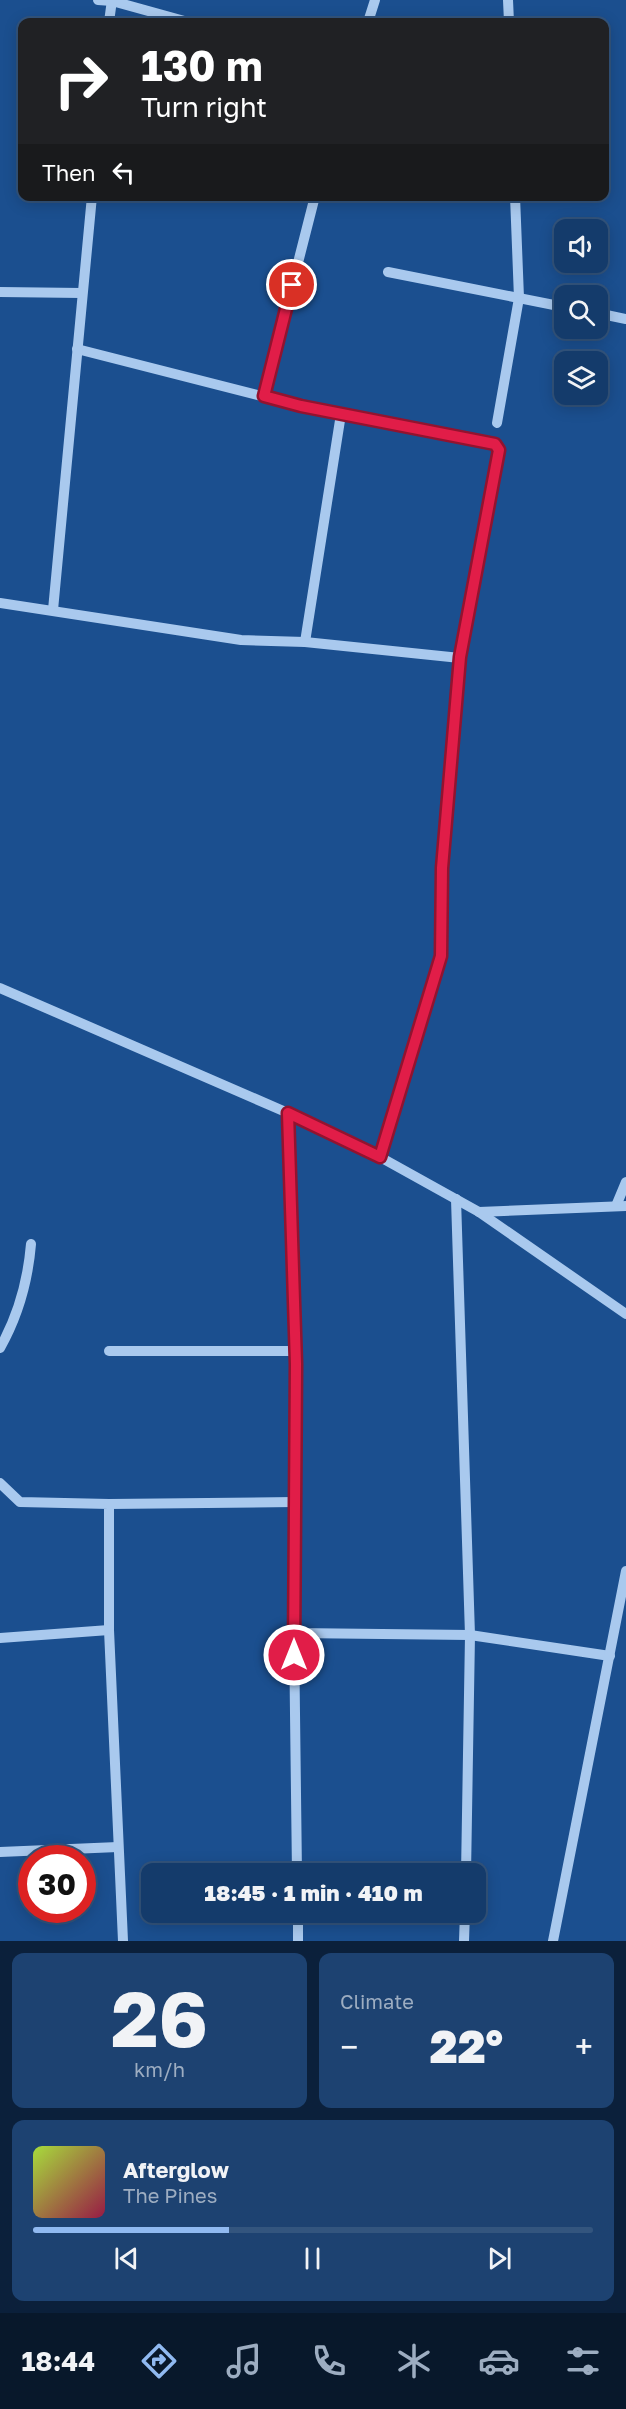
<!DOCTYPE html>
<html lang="en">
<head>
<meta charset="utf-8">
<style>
	:root { --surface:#143b6b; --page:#1d4271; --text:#f1f3f6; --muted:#9dadc1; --line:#33557e; --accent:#90b9f0 }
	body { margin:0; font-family:"Golos Text",sans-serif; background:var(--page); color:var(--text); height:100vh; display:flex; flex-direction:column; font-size:22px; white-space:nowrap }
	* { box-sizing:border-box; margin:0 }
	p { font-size:20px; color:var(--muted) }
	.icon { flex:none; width:33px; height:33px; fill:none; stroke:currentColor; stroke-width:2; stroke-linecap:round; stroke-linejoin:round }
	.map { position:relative; height:1941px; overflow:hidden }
	.details { display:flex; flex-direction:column; gap:12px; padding:12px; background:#0b203b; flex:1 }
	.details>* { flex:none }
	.top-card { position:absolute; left:18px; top:18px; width:591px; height:183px; border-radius:12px; box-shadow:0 3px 15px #0003,0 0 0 2px var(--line); background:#202124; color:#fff; overflow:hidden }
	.buttons { position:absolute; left:554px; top:219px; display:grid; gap:12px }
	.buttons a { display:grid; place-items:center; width:54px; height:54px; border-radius:12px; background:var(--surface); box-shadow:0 3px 15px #0003,0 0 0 2px var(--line); font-size:30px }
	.speed { position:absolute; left:18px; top:1845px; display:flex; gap:12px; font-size:30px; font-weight:700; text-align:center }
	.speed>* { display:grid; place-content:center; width:78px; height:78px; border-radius:50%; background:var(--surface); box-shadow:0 3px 15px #0003,0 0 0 2px var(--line); line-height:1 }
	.speed .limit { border:9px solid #d22; background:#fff; color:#111 }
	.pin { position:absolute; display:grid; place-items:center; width:51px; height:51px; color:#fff; margin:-26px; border:3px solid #fff; border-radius:50%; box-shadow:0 2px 6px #0007 }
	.me { position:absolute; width:66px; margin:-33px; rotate:0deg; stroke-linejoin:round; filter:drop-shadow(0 0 4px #0008) }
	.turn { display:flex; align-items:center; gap:21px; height:126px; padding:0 24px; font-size:27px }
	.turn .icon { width:78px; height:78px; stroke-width:2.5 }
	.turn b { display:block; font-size:42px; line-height:51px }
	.then { display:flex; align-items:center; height:57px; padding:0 24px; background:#0003; gap:12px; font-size:22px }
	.big { font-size:45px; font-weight:800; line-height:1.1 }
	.details .widget { flex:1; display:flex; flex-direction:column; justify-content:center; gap:9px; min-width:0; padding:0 21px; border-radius:12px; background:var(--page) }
	.details .dial { align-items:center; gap:0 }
	.dial b { font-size:78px; line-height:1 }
	.song { display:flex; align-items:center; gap:18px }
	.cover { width:72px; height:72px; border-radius:9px; background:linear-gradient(135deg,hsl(80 70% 55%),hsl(340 70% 35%)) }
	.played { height:6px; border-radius:3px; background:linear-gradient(90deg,var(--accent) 35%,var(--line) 35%) }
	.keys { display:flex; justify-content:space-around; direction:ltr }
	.heat { display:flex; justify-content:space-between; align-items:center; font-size:33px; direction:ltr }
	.details .tiles { flex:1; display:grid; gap:12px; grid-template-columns:1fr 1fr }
	.widget:last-child { grid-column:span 2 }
	.trip { position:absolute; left:141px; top:1863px; width:345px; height:60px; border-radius:12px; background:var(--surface); box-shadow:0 3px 15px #0003,0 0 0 2px var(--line); font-weight:800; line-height:60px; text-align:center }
	.tabs { display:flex; height:96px; justify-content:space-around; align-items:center; background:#08182b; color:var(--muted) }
	.tabs .icon { width:42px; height:42px }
	.tabs .active { color:var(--accent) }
	.tabs b { font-size:27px; color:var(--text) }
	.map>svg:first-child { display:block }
</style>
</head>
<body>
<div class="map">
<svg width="626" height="1941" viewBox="0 0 626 1941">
	<rect width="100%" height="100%" fill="#1b4f8f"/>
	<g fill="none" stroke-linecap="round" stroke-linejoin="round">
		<g stroke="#a9c9ee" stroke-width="10">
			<path d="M98,0L112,1L188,22"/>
			<path d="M508,0L509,22"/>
			<path d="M109,22L112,0"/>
			<path d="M368,22L375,0"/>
			<path d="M388,272L564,307"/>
			<path d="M0,292L82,293"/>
			<path d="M597,313L626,319"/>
			<path d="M77,349L301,406L495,444L499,450L460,658L442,868L441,956L380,1157"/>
			<path d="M264,396L315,196"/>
			<path d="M497,423L519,298L515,196"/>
			<path d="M0,603L241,640L305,642L460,658"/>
			<path d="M53,610L92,196"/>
			<path d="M305,642L341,414"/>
			<path d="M0,988L288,1113L380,1157L479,1212L626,1314"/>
			<path d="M288,1113L296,1364L294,1633L297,1874"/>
			<path d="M456,1199L470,1635L466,1874"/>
			<path d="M616,1206L626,1182"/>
			<path d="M479,1212L626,1206"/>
			<path d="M0,1348C18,1316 28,1280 31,1244"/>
			<path d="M109,1351H296"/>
			<path d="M0,1483L20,1502L109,1504V1630L123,1941"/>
			<path d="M109,1504L295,1502"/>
			<path d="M294,1633L470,1635L610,1656"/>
			<path d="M0,1638L109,1630"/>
			<path d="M0,1852L118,1847"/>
			<path d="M298,1912V1941"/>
			<path d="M464,1941L465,1912"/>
			<path d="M553,1941L626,1571"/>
		</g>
	</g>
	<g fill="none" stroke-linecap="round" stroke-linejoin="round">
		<defs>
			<path id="route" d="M292,285L264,396L301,406L495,444L499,450L460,657L442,868L441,956L380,1157L288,1113L296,1364L294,1655"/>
		</defs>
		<use href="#route" stroke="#92132f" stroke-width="15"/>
		<use href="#route" stroke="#e11d48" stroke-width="10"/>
	</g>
</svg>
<div class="buttons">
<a><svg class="icon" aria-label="sound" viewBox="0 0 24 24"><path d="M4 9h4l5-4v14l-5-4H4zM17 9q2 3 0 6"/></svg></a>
<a><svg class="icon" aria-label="search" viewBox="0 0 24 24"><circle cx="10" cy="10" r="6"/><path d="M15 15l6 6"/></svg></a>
<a><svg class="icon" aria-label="layers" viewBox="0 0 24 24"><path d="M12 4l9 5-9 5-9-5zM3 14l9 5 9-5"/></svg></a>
</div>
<div class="speed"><div class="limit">30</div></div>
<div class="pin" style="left:292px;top:285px;background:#d93025"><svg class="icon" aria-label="arrive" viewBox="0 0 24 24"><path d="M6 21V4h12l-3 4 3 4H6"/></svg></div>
<svg class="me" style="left:294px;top:1655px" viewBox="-20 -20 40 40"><circle r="17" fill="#e11d48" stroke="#fff" stroke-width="3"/><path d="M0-11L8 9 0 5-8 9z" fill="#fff"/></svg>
<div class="trip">18:45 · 1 min · 410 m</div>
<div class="top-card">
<div class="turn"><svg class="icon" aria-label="right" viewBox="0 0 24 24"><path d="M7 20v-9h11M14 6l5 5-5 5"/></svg><div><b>130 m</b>Turn right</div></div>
<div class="then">Then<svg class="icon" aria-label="left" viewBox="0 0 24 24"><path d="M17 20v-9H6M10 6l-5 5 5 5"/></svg></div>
</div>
</div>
<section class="details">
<div class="tiles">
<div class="widget dial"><b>26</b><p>km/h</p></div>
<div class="widget"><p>Climate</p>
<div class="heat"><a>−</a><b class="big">22°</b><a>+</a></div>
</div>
<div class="widget">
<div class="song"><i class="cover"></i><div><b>Afterglow</b><p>The Pines</p></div></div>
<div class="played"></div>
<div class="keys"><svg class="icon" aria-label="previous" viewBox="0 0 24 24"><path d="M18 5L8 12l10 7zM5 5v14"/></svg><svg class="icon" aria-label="pause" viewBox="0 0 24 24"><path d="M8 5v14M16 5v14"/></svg><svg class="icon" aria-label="next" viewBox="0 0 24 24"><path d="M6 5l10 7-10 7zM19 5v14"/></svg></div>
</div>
</div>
</section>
<nav class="tabs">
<b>18:44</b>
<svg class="icon active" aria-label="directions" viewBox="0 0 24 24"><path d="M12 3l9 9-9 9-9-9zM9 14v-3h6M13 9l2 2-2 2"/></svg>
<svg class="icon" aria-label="music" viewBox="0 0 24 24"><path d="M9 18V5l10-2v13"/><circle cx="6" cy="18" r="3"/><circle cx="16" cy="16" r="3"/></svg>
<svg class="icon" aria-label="phone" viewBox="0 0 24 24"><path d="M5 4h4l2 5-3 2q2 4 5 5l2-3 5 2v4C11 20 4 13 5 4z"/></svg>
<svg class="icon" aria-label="climate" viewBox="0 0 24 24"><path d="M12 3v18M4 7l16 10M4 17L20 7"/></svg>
<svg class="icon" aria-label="car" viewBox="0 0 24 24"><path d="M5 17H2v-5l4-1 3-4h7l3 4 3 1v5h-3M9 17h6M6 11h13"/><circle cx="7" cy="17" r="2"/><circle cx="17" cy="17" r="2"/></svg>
<svg class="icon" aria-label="filters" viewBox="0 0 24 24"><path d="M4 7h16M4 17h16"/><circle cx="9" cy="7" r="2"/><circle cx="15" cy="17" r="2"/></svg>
</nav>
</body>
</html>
